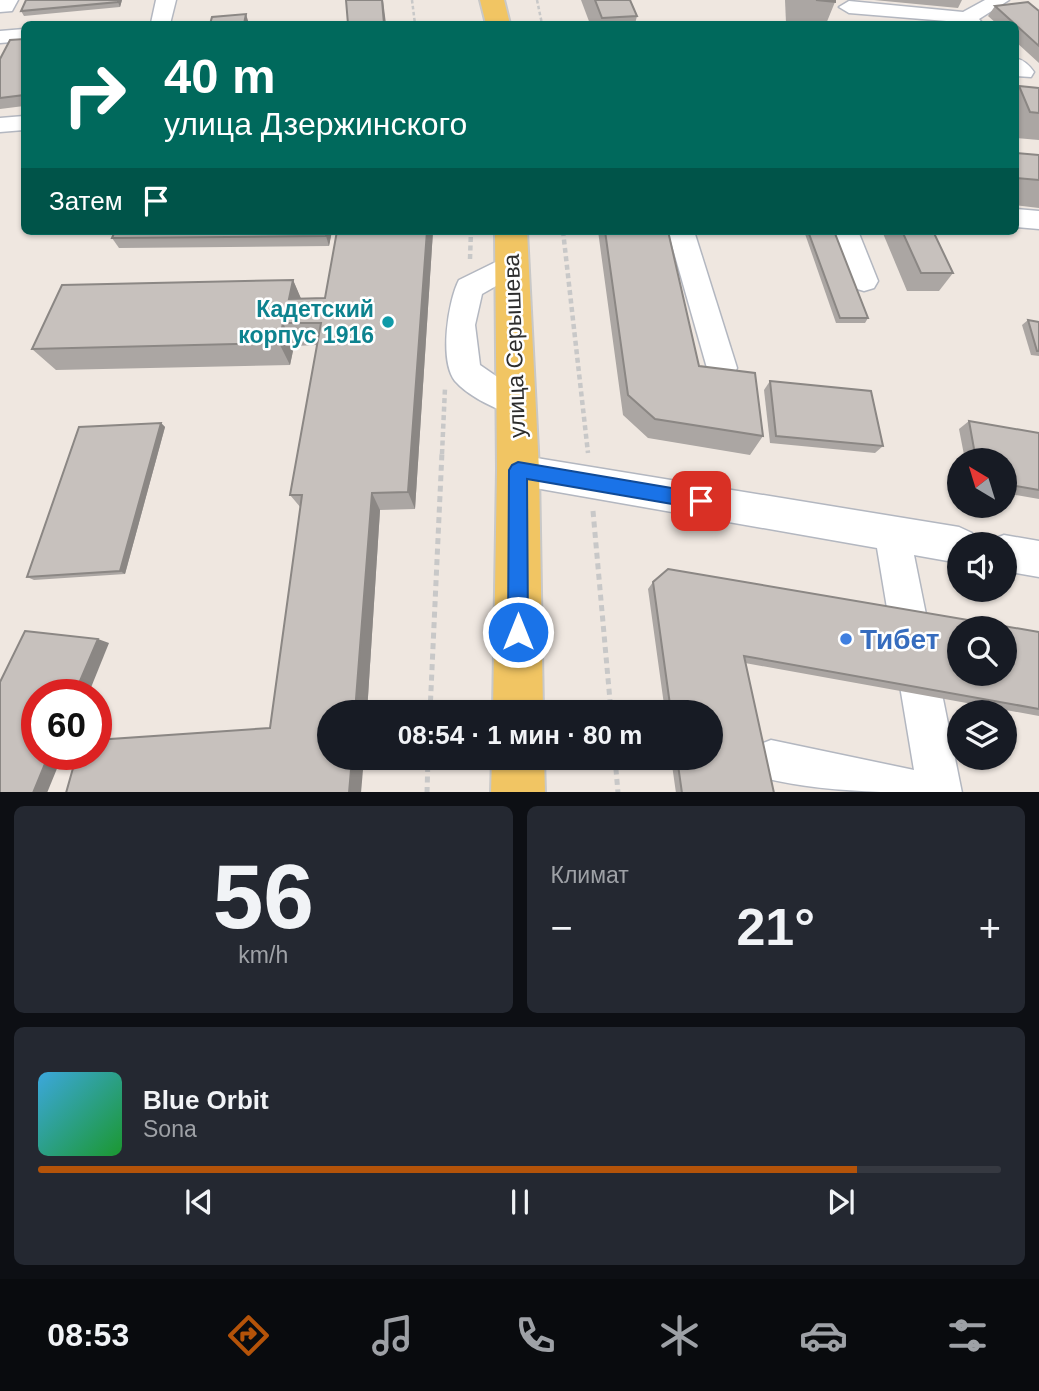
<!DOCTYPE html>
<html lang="ru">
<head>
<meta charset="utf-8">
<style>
	:root { --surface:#171b24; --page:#242831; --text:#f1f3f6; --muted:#9ea1a6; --line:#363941; --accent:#b45309 }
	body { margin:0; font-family:Helvetica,sans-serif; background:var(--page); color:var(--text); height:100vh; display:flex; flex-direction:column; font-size:26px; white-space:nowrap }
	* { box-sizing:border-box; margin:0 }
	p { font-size:23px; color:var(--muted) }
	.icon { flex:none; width:38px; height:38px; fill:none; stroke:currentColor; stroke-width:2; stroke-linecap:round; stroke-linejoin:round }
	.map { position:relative; height:792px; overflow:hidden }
	.side { display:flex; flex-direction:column; gap:14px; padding:14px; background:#0d0f14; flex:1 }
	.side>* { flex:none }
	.hud { position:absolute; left:21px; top:21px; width:998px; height:214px; border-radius:10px; box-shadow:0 2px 5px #0004; background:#00695c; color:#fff; overflow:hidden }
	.needle { width:46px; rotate:322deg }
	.buttons { position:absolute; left:947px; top:448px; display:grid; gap:14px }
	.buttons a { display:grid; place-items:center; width:70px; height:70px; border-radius:50%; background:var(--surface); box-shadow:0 2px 5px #0004; font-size:35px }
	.speed { position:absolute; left:21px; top:679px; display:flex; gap:14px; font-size:35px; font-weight:700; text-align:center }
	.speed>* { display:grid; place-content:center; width:91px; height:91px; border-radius:50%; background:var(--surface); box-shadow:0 2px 5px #0004; line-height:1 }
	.speed .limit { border:10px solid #d22; background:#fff; color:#111 }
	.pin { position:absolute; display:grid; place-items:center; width:60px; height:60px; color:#fff; margin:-30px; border-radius:14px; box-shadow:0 4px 10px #0006 }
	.me { position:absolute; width:77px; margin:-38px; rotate:0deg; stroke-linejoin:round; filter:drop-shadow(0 0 5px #0008) }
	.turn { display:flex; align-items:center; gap:24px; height:147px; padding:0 28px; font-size:32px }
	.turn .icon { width:91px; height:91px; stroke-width:2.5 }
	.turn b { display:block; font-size:49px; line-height:60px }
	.then { display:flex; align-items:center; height:66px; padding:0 28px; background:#0003; gap:14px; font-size:26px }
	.big { font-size:52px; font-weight:600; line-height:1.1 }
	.side .card { flex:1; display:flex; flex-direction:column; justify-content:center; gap:10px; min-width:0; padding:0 24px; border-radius:10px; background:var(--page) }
	.side .dial { align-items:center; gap:0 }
	.dial b { font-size:91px; line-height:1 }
	.song { display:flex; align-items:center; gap:21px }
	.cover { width:84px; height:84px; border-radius:10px; background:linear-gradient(135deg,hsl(200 70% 55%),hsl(130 70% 35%)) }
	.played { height:7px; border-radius:4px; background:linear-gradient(90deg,var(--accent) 85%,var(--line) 85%) }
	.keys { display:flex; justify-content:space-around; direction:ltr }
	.heat { display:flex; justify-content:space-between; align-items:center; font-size:38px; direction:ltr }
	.side .tiles { flex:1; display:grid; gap:14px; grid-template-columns:1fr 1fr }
	.card:last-child { grid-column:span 2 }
	.trip { position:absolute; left:317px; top:700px; width:406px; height:70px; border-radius:35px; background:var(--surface); box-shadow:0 2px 5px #0004; font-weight:600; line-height:70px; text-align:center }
	.tabs { display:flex; height:112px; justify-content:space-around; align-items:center; background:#090b0e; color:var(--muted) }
	.tabs .icon { width:49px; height:49px }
	.tabs .on { color:var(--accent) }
	.tabs b { font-size:32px; color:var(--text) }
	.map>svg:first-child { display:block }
</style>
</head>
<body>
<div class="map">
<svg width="1039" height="793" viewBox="0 0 1039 793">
	<rect width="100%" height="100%" fill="#efe7e0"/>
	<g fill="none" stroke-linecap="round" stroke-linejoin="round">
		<defs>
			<g id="minor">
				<path d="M0,0H18L12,11L0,12Z"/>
				<path d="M156,0H176L170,24L151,23Z"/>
				<path d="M985,0H1009L979,19L983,24L849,13L839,7L849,1L963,12Z"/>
				<path d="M24,29V41L0,43V31Z"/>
				<path d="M1015,58C1024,60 1029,65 1034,72L1031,77L1015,76Z"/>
				<path d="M24,116V130L0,132V118Z"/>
				<path d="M1015,209L1039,211V229L1015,227Z"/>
				<path d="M668,231H694L737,368L733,377L722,381L711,377L707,368Z"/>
				<path d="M832,231H858L878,281L874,288L864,291L854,288Z"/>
				<path d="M512,254L522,257L526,264L522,271L482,294L475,325L480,365L509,385L527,392L532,402L527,412L516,416C496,409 469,397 455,381C439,361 448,301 459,280Z"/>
				<path d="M518,455L959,527L972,533L977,544H959V563L914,555L962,793C894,793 819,793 756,776L750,761L756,746L771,740L914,770L877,548L518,485L506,481L501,470L506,459Z"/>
				<path d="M1004,535L1039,541V577L1004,571V544H990L991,540Z"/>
			</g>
			<g id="major">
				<path d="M480,0H504L510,24H486Z"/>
				<path d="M495,231H527L539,470L543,712H493L497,470Z"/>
				<path d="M492,758H544L545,793H491Z"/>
			</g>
		</defs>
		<use href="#minor" stroke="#b3b7c0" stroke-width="3"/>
		<use href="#major" stroke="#c8c8c8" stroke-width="4"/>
		<g stroke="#c8c8c8" stroke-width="2.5" stroke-dasharray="3.5 2.5" stroke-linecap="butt">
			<path d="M412,0L415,24"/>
			<path d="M537,0L542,24"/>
		</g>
		<g stroke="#c8c8c8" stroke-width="4.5" stroke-dasharray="5 3.5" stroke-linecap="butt">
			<path d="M563,231L588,453"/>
			<path d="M470,259L471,231"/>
			<path d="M442,454L445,388"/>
		</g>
		<g stroke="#c8c8c8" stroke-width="5" stroke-dasharray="6 4.5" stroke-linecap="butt">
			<path d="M593,511L611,712"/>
			<path d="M430,712L442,452"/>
			<path d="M615,758L618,793"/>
			<path d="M427,793L428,758"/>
		</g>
		<use href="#minor" fill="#fff" fill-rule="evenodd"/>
		<use href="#major" fill="#f1c563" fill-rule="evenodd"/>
	</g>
	<g fill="#aba6a3">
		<path d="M122,0L120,7L24,16L21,11Z"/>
		<path d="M581,0H630L637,16L635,24H590Z"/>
		<path d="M785,0H835V2L826,24H801L786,23Z"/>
		<path d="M874,0H962L958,8Z"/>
		<path d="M995,6L1039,11V63L1015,41V24H997L988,16Z"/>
		<path d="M24,39V106L0,109V59Z"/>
		<path d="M1019,86L1039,88V140L1015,138V91Z"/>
		<path d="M1015,153L1039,155V208L1015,205Z"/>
		<path d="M332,231L329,246L119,248L112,238Z"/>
		<path d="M337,231H433L415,509L380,510L367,712H329L270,728L301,508L290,495L317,345L294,346L290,365L56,370L32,349L293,280L301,299L325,298Z"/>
		<path d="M598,231H668L699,366L763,436L750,455L648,438L623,415Z"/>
		<path d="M804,231H834L868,318L865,323H836Z"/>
		<path d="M882,231H933L953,273L939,291H907Z"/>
		<path d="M1028,320L1039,322V356L1031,355L1022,325Z"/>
		<path d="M770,381L883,446L875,453L770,443L764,390Z"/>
		<path d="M969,421L1039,433V499L1004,493V460H965L959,429Z"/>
		<path d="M161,423L165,427L125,574L34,580L27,577Z"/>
		<path d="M653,582L1039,632V716L745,663L774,793H676L671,758H710V712H665L648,589Z"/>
	</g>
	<g fill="#8b8784">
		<path d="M118,0H122L120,7L118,2Z"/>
		<path d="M382,0H383L386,24H384Z"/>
		<path d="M246,14L249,24H244Z"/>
		<path d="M327,231H332L329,246L326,236Z"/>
		<path d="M427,231H433L415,509L408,492Z"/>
		<path d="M293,280L303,303L289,299Z"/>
		<path d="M283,323L294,346L290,365L279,343Z"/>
		<path d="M161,423L165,427L125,574L120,571Z"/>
		<path d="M372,493L380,510L367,712H355Z"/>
		<path d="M98,639L109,643L88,695H74Z"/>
		<path d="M49,754H63L47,793H33Z"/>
		<path d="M352,758H364L361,793H349Z"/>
	</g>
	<g fill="#c7c1bd" stroke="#8b8784" stroke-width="2" fill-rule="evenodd">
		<path d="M26,0H118V2L21,11Z"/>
		<path d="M346,0H382L384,24H348Z"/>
		<path d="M595,0H630L637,16L602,18Z"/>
		<path d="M816,0H835V2Z"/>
		<path d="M1028,2L1039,11V46L995,6Z"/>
		<path d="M246,14L244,24H210L212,17Z"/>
		<path d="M750,22L797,24H750Z"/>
		<path d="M24,39V95L0,98V59L10,40Z"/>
		<path d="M1019,86L1039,88V113L1030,112Z"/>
		<path d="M1015,153L1039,155V180L1015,178Z"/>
		<path d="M115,231H327L326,236L112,238Z"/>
		<path d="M337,231H427L408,492L372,493L355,712H329V758H352L349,793H66L77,754H96V740L270,728L302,495H290L321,323H283L279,343L32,349L62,285L293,280L289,299L325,298Z"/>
		<path d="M605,231H668L699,366L755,373L763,436L655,419L628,395Z"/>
		<path d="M808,231H834L868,318H840Z"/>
		<path d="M902,231H933L953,273H921Z"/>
		<path d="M1028,320L1039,322V351H1037Z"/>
		<path d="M770,381L871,391L883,446L776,436Z"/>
		<path d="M969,421L1039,433V490L1004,484V460H976Z"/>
		<path d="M161,423L120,571L27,577L79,427Z"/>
		<path d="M668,569L1039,632V709L744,656L774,793H682L677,758H710V712H671L653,582ZM959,628H1004V674H959Z"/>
		<path d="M25,631L98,639L74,695H37V754H49L33,793H0V682Z"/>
	</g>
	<path fill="#1a73e8" stroke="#114b97" stroke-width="2" d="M518,462L701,493L707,495L709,501L707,507L701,509L527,479L528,632L525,639L518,641L511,639L508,632L509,470L512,465Z"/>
	<circle fill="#0f9aa8" stroke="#fff" stroke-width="2.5" cx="388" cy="322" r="7"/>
	<circle fill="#3f7fe0" stroke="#fff" stroke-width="2.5" cx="846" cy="639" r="7"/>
	<g text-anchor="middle" stroke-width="5" stroke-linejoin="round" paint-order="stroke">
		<g font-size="23" font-weight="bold" fill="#0d838f" stroke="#fff" text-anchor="end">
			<text x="374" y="317">Кадетский<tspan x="374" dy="26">корпус 1916</tspan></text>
		</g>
		<g font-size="23" fill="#2d2d2d" stroke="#fff">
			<text transform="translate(514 346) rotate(-92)" y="8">улица Серышева</text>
		</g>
		<g font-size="28" font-weight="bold" fill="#366cbe" stroke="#fff" text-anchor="start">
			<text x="860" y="649">Тибет</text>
		</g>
	</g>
</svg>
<div class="buttons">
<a><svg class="needle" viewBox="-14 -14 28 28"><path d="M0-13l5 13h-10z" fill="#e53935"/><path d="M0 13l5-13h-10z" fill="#9ea1a6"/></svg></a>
<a><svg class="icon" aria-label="sound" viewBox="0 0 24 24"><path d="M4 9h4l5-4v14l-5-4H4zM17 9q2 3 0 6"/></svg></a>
<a><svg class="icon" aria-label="search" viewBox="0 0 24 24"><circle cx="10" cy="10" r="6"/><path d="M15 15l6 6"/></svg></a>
<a><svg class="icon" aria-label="layers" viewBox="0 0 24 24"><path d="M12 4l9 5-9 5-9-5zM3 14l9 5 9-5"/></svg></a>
</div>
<div class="speed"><div class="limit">60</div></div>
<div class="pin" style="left:701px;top:501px;background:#d93025"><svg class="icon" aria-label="arrive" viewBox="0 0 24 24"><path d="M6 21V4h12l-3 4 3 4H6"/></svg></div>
<svg class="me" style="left:518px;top:632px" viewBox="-20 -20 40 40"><circle r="17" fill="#1a73e8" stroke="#fff" stroke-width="3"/><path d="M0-11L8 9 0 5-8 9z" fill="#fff"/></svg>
<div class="trip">08:54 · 1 мин · 80 m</div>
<div class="hud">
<div class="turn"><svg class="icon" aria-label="right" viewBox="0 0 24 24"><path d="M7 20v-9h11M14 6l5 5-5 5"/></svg><div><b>40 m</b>улица Дзержинского</div></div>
<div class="then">Затем<svg class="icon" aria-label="arrive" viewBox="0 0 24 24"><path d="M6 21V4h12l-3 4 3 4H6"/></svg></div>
</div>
</div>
<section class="side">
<div class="tiles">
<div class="card dial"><b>56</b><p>km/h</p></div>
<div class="card"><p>Климат</p>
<div class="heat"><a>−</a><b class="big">21°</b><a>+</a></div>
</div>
<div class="card">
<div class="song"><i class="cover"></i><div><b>Blue Orbit</b><p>Sona</p></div></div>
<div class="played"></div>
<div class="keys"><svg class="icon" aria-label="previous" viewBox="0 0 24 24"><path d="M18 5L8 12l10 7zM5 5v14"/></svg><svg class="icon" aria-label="pause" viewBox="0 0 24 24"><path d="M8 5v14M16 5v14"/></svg><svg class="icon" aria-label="next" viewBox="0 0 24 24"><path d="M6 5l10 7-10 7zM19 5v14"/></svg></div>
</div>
</div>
</section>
<nav class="tabs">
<b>08:53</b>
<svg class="icon on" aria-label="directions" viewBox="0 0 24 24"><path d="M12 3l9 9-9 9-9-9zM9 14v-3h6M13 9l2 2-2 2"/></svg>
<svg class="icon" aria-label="music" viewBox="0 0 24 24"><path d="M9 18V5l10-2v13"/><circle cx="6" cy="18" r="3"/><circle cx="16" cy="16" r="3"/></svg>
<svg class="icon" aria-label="phone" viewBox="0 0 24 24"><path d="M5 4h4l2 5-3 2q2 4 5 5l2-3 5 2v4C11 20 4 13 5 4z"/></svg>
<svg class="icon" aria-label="climate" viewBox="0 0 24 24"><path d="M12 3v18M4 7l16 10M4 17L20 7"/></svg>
<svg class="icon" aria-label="car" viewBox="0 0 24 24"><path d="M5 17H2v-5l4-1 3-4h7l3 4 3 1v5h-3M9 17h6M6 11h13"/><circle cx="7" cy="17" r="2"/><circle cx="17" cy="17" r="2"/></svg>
<svg class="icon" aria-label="filters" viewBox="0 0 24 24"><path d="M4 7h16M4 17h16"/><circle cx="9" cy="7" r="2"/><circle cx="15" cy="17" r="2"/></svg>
</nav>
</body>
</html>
